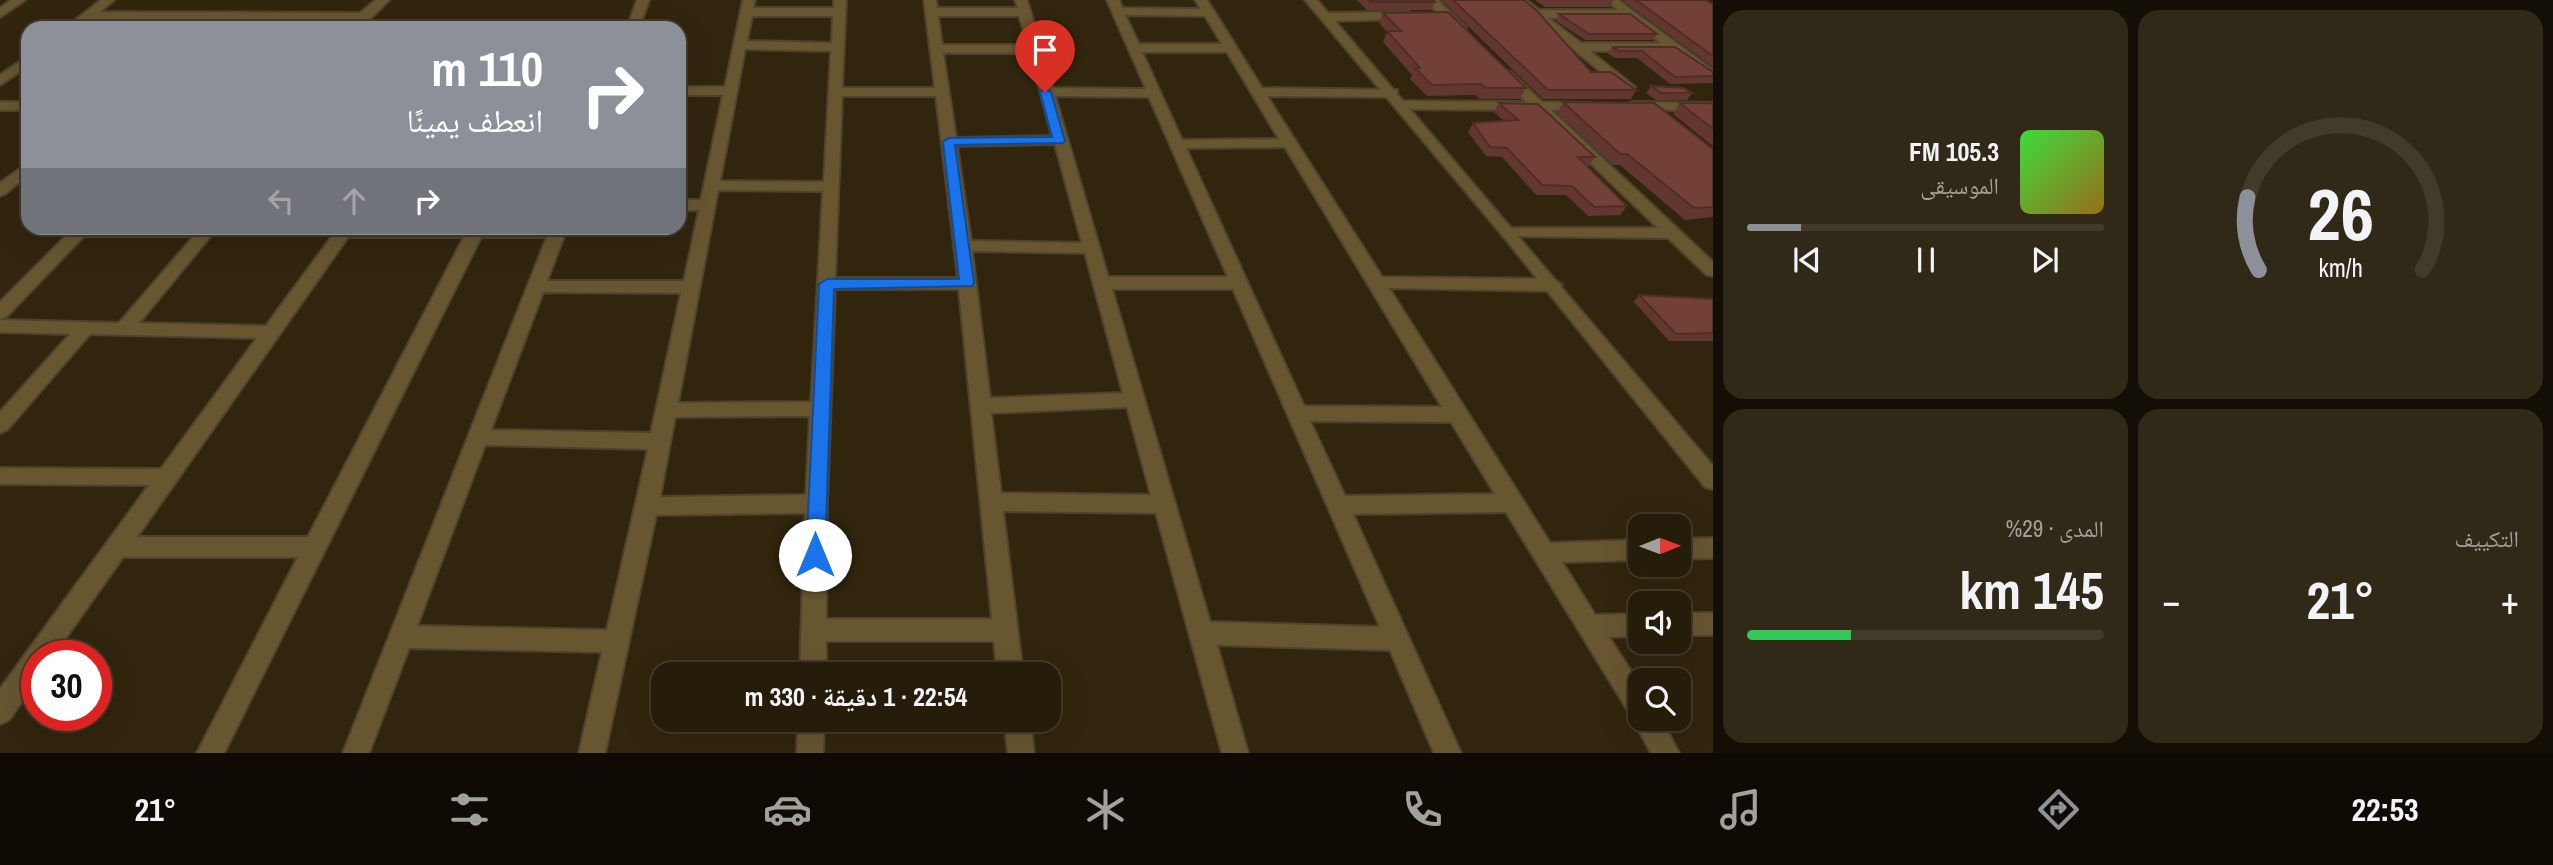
<!DOCTYPE html>
<html lang="ar">
<head>
<meta charset="utf-8">
<style>
	:root { --surface:#251c0a; --page:#312918; --text:#f1f3f6; --muted:#a3a19c; --line:#423a2b; --accent:#8c9099 }
	body { margin:0; font-family:"Archivo Narrow","Noto Naskh Arabic",sans-serif; background:var(--page); color:var(--text); direction:rtl; height:100vh; display:flex; flex-direction:column; font-size:26px; white-space:nowrap }
	* { box-sizing:border-box; margin:0 }
	p { font-size:23px; color:var(--muted) }
	.icon { flex:none; width:38px; height:38px; fill:none; stroke:currentColor; stroke-width:2; stroke-linecap:round; stroke-linejoin:round }
	.map { position:relative; flex:1; overflow:hidden; direction:ltr }
	.sheet { display:flex; flex-direction:column; gap:10px; padding:10px; background:#140f06; width:840px }
	.sheet>* { flex:none }
	.guide { position:absolute; left:21px; top:21px; width:665px; height:214px; border-radius:21px; box-shadow:0 7px 28px #0002,0 0 0 2px var(--line); direction:rtl; background:#8c9099; color:#fff; overflow:hidden }
	.needle { width:46px; rotate:89deg }
	.tools { position:absolute; left:1628px; top:514px; display:grid; gap:14px }
	.tools a { display:grid; place-items:center; width:63px; height:63px; border-radius:14px; background:var(--surface); box-shadow:0 7px 28px #0002,0 0 0 2px var(--line); font-size:35px }
	.speed { position:absolute; left:21px; top:640px; display:flex; gap:14px; font-size:35px; font-weight:700; text-align:center }
	.speed>* { display:grid; place-content:center; width:91px; height:91px; border-radius:50%; background:var(--surface); box-shadow:0 7px 28px #0002,0 0 0 2px var(--line); line-height:1 }
	.speed .limit { border:10px solid #d22; background:#fff; color:#111 }
	.pin { position:absolute; display:grid; place-items:center; width:60px; height:60px; color:#fff; margin:-72px -30px; border-radius:50% 50% 50% 0; rotate:-45deg; box-shadow:0 0 7px #0007 }
	.pin .icon { rotate:45deg }
	.me { position:absolute; width:77px; margin:-38px; rotate:0deg; stroke-linejoin:round; filter:drop-shadow(0 0 5px #0008) }
	.turn { display:flex; align-items:center; gap:24px; height:147px; padding:0 28px; font-size:32px }
	.turn .icon { width:91px; height:91px; stroke-width:2.5 }
	.turn b { display:block; font-size:49px; line-height:60px }
	.lanes { display:flex; align-items:center; height:66px; padding:0 28px; background:#0003; justify-content:center; gap:35px; direction:ltr }
	.lanes .off { opacity:.35 }
	.big { font-size:52px; font-weight:800; line-height:1.1 }
	.sheet .card { flex:1; display:flex; flex-direction:column; justify-content:center; gap:10px; min-width:0; padding:0 24px; border-radius:21px; background:var(--page) }
	.sheet .dial { align-items:center; gap:0 }
	.dial svg { height:182px; overflow:visible; fill:none; stroke:var(--line); stroke-width:7; stroke-linecap:round; text-anchor:middle }
	.dial text { fill:var(--text); stroke:none }
	.song { display:flex; align-items:center; gap:21px }
	.cover { width:84px; height:84px; border-radius:10px; background:linear-gradient(135deg,hsl(120 70% 55%),hsl(40 70% 35%)) }
	.played { height:7px; border-radius:4px; background:linear-gradient(90deg,var(--accent) 15%,var(--line) 15%) }
	.keys { display:flex; justify-content:space-around; direction:ltr }
	.heat { display:flex; justify-content:space-between; align-items:center; font-size:38px; direction:ltr }
	.charge { height:10px; border-radius:5px; background:linear-gradient(90deg,#34c759 29%,var(--line) 0) }
	.sheet .tiles { flex:1; display:grid; gap:10px; grid-template-columns:repeat(2,1fr) }
	.trip { position:absolute; left:651px; top:662px; width:410px; height:70px; border-radius:21px; background:var(--surface); box-shadow:0 7px 28px #0002,0 0 0 2px var(--line); font-weight:800; line-height:70px; text-align:center; direction:rtl }
	.tabs { display:flex; height:112px; justify-content:space-around; align-items:center; background:#0f0b04; color:var(--muted) }
	.tabs .icon { width:49px; height:49px }
	.tabs .selected { color:var(--accent) }
	.tabs b { font-size:32px; color:var(--text) }
	main { display:flex; flex:1; min-height:0 }
	.map>svg:first-child { display:block }
</style>
</head>
<body>
<main>
<section class="sheet">
<div class="tiles">
<div class="card dial"><svg viewBox="0 0 100 80">
<path d="M14 69A42 42 0 1 1 86 69"/>
<path d="M14 69A42 42 0 0 1 9 37" stroke="#8c9099"/>
<text x="50" y="56" font-size="32" font-weight="700">26</text>
<text x="50" y="72" font-size="11">km/h</text>
</svg></div>
<div class="card">
<div class="song"><i class="cover"></i><div><b>105.3 FM</b><p>الموسيقى</p></div></div>
<div class="played"></div>
<div class="keys"><svg class="icon" aria-label="previous" viewBox="0 0 24 24"><path d="M18 5L8 12l10 7zM5 5v14"/></svg><svg class="icon" aria-label="pause" viewBox="0 0 24 24"><path d="M8 5v14M16 5v14"/></svg><svg class="icon" aria-label="next" viewBox="0 0 24 24"><path d="M6 5l10 7-10 7zM19 5v14"/></svg></div>
</div>
<div class="card"><p>التكييف</p>
<div class="heat"><a>−</a><b class="big">21°</b><a>+</a></div>
</div>
<div class="card"><p>المدى · 29%</p><b class="big">145 km</b><div class="charge"></div></div>
</div>
</section>
<div class="map">
<svg width="1713" height="753" viewBox="0 0 1713 753">
	<rect width="100%" height="100%" fill="#31250d"/>
	<g fill="none" stroke-linecap="round" stroke-linejoin="round">
		<defs>
			<g id="minor">
				<path d="M11,0H25L0,17V8Z"/>
				<path d="M101,0H114L100,12L360,13L376,0H389L369,20L354,28L348,24L351,20L91,19L79,28H65Z"/>
				<path d="M637,0H649L639,28H627Z"/>
				<path d="M743,0H755L753,8H834V0H846L842,88H935L924,0H936L937,8H1018L1015,0H1027L1053,88L1146,89L1107,0H1119L1122,8L1201,9L1195,0H1207L1262,88L1397,90V96L1392,97L1267,96L1382,277L1553,279L1562,285L1553,291L1389,288L1550,543L1640,540V560L1562,562L1595,615L1640,614V636L1609,637L1640,685V719H1661L1679,753H1651L1633,719L1506,512L1353,514L1461,753H1434L1390,650L1217,645L1248,753H1222L1156,513L1003,511L1023,674H997L994,641H826V674H800L805,513L656,515L605,753H579L602,652L409,648L369,753H343L547,237H481L224,753H197L298,557H123L53,656H37V680L9,720L0,724V689L149,485L0,484V468L161,469L257,338L90,334L7,430L0,433V412L70,334L0,332V320L119,323L194,236H84L6,317L0,319V302L74,228H217L139,323L266,326L338,228H567L547,281H684L699,210H679V200H701L723,95H679V87H725ZM1125,15L1205,16L1222,44H1139ZM752,16H833L832,43L747,41ZM938,16H1019L1028,45H942ZM745,49L831,51L824,182L720,181ZM1142,52H1227L1279,139L1182,140ZM943,53H1030L1052,136L956,138ZM842,96H936L958,278H835ZM1055,96L1149,97L1228,277H1108ZM1055,144L1082,243L971,241L957,146ZM1285,147L1442,407L1304,406L1186,148ZM718,190L823,191L811,402L678,403ZM348,237H464L308,537H137ZM972,251L1085,253L1123,393L990,398ZM835,289H959L992,619H826L827,504ZM1112,289H1233L1380,627L1210,622ZM543,292L681,293L651,433L491,430ZM1127,407L1151,495L1001,493L991,413ZM810,416L806,495L660,497L675,417ZM1310,421L1451,422L1495,494L1345,496ZM485,445L648,449L607,630L417,626Z"/>
				<path d="M1425,0H1438L1466,28V34H1458Z"/>
				<path d="M1513,0H1526L1539,10H1618L1605,0H1618L1713,70V80L1671,51H1590L1635,87L1633,90H1623ZM1548,18H1627L1661,43H1581Z"/>
				<path d="M1407,12L1411,13V19L1326,21L1320,17L1326,13Z"/>
				<path d="M28,56V66L0,85V75Z"/>
				<path d="M1506,71L1511,72L1542,102L1591,103V109L1586,110H1551L1713,262V276L1707,275L1668,238L1503,236L1501,233L1503,230L1509,228H1658L1535,110L1402,109L1395,105L1402,101L1526,102L1499,75Z"/>
				<rect x="0" y="102" width="28" height="8"/>
				<path d="M1634,102L1713,103V111L1629,109V103Z"/>
				<path d="M28,163V175L5,194L0,196V183Z"/>
				<path d="M1713,538V558L1678,559V539Z"/>
				<rect x="1678" y="613" width="35" height="22"/>
				<path d="M798,719H824L823,753H797Z"/>
				<path d="M1004,719H1030L1034,753H1008Z"/>
			</g>
			<path id="tertiary" d="M1305,0H1317L1713,466V489L1705,487L1503,236Z"/>
		</defs>
		<use href="#minor" stroke="#4e432d" stroke-width="4"/>
		<use href="#tertiary" stroke="#4e432d" stroke-width="4"/>
		<use href="#minor" fill="#675630" fill-rule="evenodd"/>
		<use href="#tertiary" fill="#675630" fill-rule="evenodd"/>
	</g>
	<g fill="#62372f">
		<path d="M1357,0H1433L1435,2L1431,10H1367Z"/>
		<path d="M1441,0H1524L1591,72L1636,90L1631,99H1543Z"/>
		<path d="M1535,0H1614L1610,7H1545Z"/>
		<path d="M1622,0H1705L1713,4V67Z"/>
		<path d="M1383,13L1526,88L1520,99H1480L1475,95L1427,96L1410,79L1412,75L1383,42L1387,32L1379,23Z"/>
		<path d="M1559,14L1657,34L1653,40H1585L1556,21Z"/>
		<path d="M1612,47H1675L1713,72V83L1670,84L1637,58H1615L1608,54Z"/>
		<path d="M1651,86L1692,93L1687,100H1656L1646,93Z"/>
		<path d="M1563,102L1713,149V217L1685,220L1620,165H1613L1557,113Z"/>
		<path d="M1499,103L1595,157L1589,166H1586L1627,206L1620,215L1588,216L1566,195H1536L1502,157L1486,156L1468,132L1473,123L1504,121L1494,112Z"/>
		<path d="M1680,103L1713,105V146L1673,114Z"/>
		<path d="M1639,295L1713,299V341H1669L1634,302Z"/>
	</g>
	<g fill="#724037" stroke="#502d26" stroke-width="2">
		<path d="M1369,0H1433L1435,2H1371Z"/>
		<path d="M1453,0H1524L1538,12L1591,72H1611L1636,90H1548Z"/>
		<path d="M1636,0H1705L1713,4V56Z"/>
		<path d="M1448,12L1526,88H1486L1481,84L1432,85L1415,68H1420L1387,31H1401L1383,13Z"/>
		<path d="M1559,14H1630L1657,34H1589Z"/>
		<path d="M1612,47H1675L1713,72V76L1675,77L1642,51H1620Z"/>
		<path d="M1651,86L1683,88L1692,93H1661Z"/>
		<path d="M1563,102L1654,103L1713,149V207L1694,208L1627,154H1620Z"/>
		<path d="M1499,103L1538,104L1595,157H1578L1627,206L1594,207L1572,186L1542,185L1507,148L1490,147L1473,123L1518,120Z"/>
		<path d="M1680,103H1711L1713,105V129Z"/>
		<path d="M1639,295L1713,299V333L1676,334Z"/>
	</g>
	<path fill="#1a73e8" stroke="#114b97" stroke-width="2" d="M1045,89L1051,92L1065,141L1063,143L955,145L974,283L972,286L834,289L825,555L822,560L815,563L808,560L806,555L819,284L827,279H959L943,142L949,138L1052,137L1040,92Z"/>
</svg>
<div class="tools">
<a><svg class="needle" viewBox="-14 -14 28 28"><path d="M0-13l5 13h-10z" fill="#e53935"/><path d="M0 13l5-13h-10z" fill="#a3a19c"/></svg></a>
<a><svg class="icon" aria-label="sound" viewBox="0 0 24 24"><path d="M4 9h4l5-4v14l-5-4H4zM17 9q2 3 0 6"/></svg></a>
<a><svg class="icon" aria-label="search" viewBox="0 0 24 24"><circle cx="10" cy="10" r="6"/><path d="M15 15l6 6"/></svg></a>
</div>
<div class="speed"><div class="limit">30</div></div>
<div class="pin" style="left:1045px;top:92px;background:#d93025"><svg class="icon" aria-label="arrive" viewBox="0 0 24 24"><path d="M6 21V4h12l-3 4 3 4H6"/></svg></div>
<svg class="me" style="left:815px;top:555px" viewBox="-20 -20 40 40"><circle r="19" fill="#fff"/><path d="M0-13L10 11 0 6-10 11z" fill="#1a73e8"/></svg>
<div class="trip">22:54 · 1 دقيقة · 330 m</div>
<div class="guide">
<div class="turn"><svg class="icon" aria-label="right" viewBox="0 0 24 24"><path d="M7 20v-9h11M14 6l5 5-5 5"/></svg><div><b>110 m</b>انعطف يمينًا</div></div>
<div class="lanes"><svg class="icon off" aria-label="left" viewBox="0 0 24 24"><path d="M17 20v-9H6M10 6l-5 5 5 5"/></svg><svg class="icon off" aria-label="ahead" viewBox="0 0 24 24"><path d="M12 20V5M6 11l6-6 6 6"/></svg><svg class="icon" aria-label="right" viewBox="0 0 24 24"><path d="M7 20v-9h11M14 6l5 5-5 5"/></svg></div>
</div>
</div>
</main>
<nav class="tabs">
<b>22:53</b>
<svg class="icon selected" aria-label="directions" viewBox="0 0 24 24"><path d="M12 3l9 9-9 9-9-9zM9 14v-3h6M13 9l2 2-2 2"/></svg>
<svg class="icon" aria-label="music" viewBox="0 0 24 24"><path d="M9 18V5l10-2v13"/><circle cx="6" cy="18" r="3"/><circle cx="16" cy="16" r="3"/></svg>
<svg class="icon" aria-label="phone" viewBox="0 0 24 24"><path d="M5 4h4l2 5-3 2q2 4 5 5l2-3 5 2v4C11 20 4 13 5 4z"/></svg>
<svg class="icon" aria-label="climate" viewBox="0 0 24 24"><path d="M12 3v18M4 7l16 10M4 17L20 7"/></svg>
<svg class="icon" aria-label="car" viewBox="0 0 24 24"><path d="M5 17H2v-5l4-1 3-4h7l3 4 3 1v5h-3M9 17h6M6 11h13"/><circle cx="7" cy="17" r="2"/><circle cx="17" cy="17" r="2"/></svg>
<svg class="icon" aria-label="filters" viewBox="0 0 24 24"><path d="M4 7h16M4 17h16"/><circle cx="9" cy="7" r="2"/><circle cx="15" cy="17" r="2"/></svg>
<b>21°</b>
</nav>
</body>
</html>
